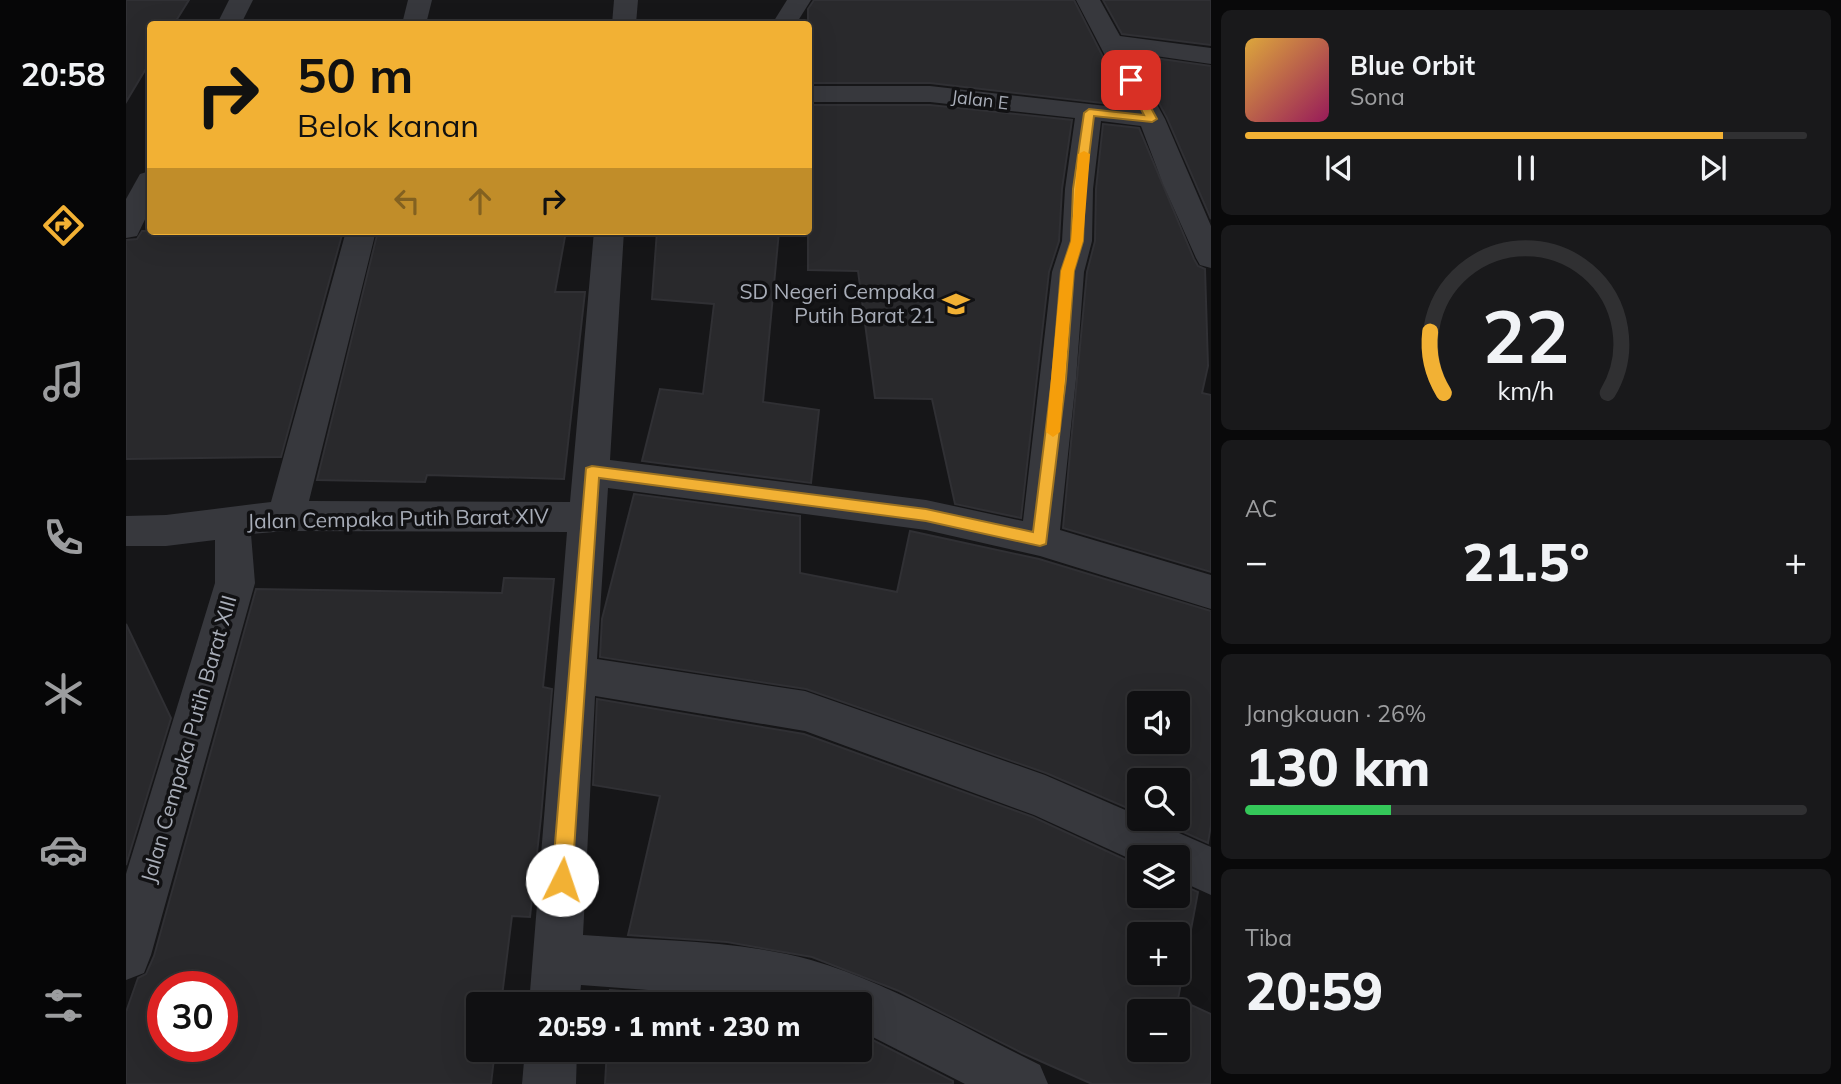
<!DOCTYPE html>
<html lang="id">
<head>
<meta charset="utf-8">
<style>
	:root { --surface:#101012; --page:#19191b; --text:#f1f3f6; --muted:#9c9d9f; --line:#303032; --accent:#f2b134 }
	body { margin:0; font-family:Mulish,sans-serif; background:var(--page); color:var(--text); height:100vh; display:flex; flex-direction:column; font-size:26px; white-space:nowrap }
	* { box-sizing:border-box; margin:0 }
	p { font-size:23px; color:var(--muted) }
	.icon { flex:none; width:38px; height:38px; fill:none; stroke:currentColor; stroke-width:2; stroke-linecap:round; stroke-linejoin:round }
	.map { position:relative; flex:1; overflow:hidden }
	.drawer { display:flex; flex-direction:column; gap:10px; padding:10px; background:#09090a; width:630px }
	.drawer>* { flex:none }
	.guide { position:absolute; left:21px; top:21px; width:665px; height:214px; border-radius:7px; box-shadow:0 7px 28px #0002,0 0 0 2px var(--line); background:#f2b134; color:#111; overflow:hidden }
	.buttons { position:absolute; left:1001px; top:691px; display:grid; gap:14px }
	.buttons a { display:grid; place-items:center; width:63px; height:63px; border-radius:7px; background:var(--surface); box-shadow:0 7px 28px #0002,0 0 0 2px var(--line); font-size:35px }
	.speed { position:absolute; left:21px; top:971px; display:flex; gap:14px; font-size:35px; font-weight:700; text-align:center }
	.speed>* { display:grid; place-content:center; width:91px; height:91px; border-radius:50%; background:var(--surface); box-shadow:0 7px 28px #0002,0 0 0 2px var(--line); line-height:1 }
	.speed .limit { border:10px solid #d22; background:#fff; color:#111 }
	.pin { position:absolute; display:grid; place-items:center; width:60px; height:60px; color:#fff; margin:-30px; border-radius:14px; box-shadow:0 4px 10px #0006 }
	.me { position:absolute; width:77px; margin:-38px; rotate:4deg; stroke-linejoin:round; filter:drop-shadow(0 0 5px #0008) }
	.turn { display:flex; align-items:center; gap:24px; height:147px; padding:0 35px; font-size:32px }
	.turn .icon { width:91px; height:91px; stroke-width:2.5 }
	.turn b { display:block; font-size:49px; line-height:60px }
	.lanes { display:flex; align-items:center; height:66px; padding:0 35px; background:#0003; justify-content:center; gap:35px; direction:ltr }
	.lanes .off { opacity:.35 }
	.big { font-size:52px; font-weight:800; line-height:1.1 }
	.drawer .card { flex:1; display:flex; flex-direction:column; justify-content:center; gap:10px; min-width:0; padding:0 24px; border-radius:10px; background:var(--page) }
	.drawer .dial { align-items:center; gap:0 }
	.dial svg { height:182px; overflow:visible; fill:none; stroke:var(--line); stroke-width:7; stroke-linecap:round; text-anchor:middle }
	.dial text { fill:var(--text); stroke:none }
	.song { display:flex; align-items:center; gap:21px }
	.cover { width:84px; height:84px; border-radius:10px; background:linear-gradient(135deg,hsl(40 70% 55%),hsl(330 70% 35%)) }
	.played { height:7px; border-radius:4px; background:linear-gradient(90deg,var(--accent) 85%,var(--line) 85%) }
	.keys { display:flex; justify-content:space-around; direction:ltr }
	.heat { display:flex; justify-content:space-between; align-items:center; font-size:38px; direction:ltr }
	.charge { height:10px; border-radius:5px; background:linear-gradient(90deg,#34c759 26%,var(--line) 0) }
	.trip { position:absolute; left:340px; top:992px; width:406px; height:70px; border-radius:7px; background:var(--surface); box-shadow:0 7px 28px #0002,0 0 0 2px var(--line); font-weight:800; line-height:70px; text-align:center }
	main { display:flex; flex:1; min-height:0 }
	.tabs { display:flex; flex-direction:column; width:126px; justify-content:space-around; align-items:center; background:#060607; color:var(--muted) }
	.tabs .icon { width:49px; height:49px }
	.tabs .active { color:var(--accent) }
	.tabs b { font-size:32px; color:var(--text) }
	.map>svg:first-child { display:block }
</style>
</head>
<body>
<main>
<nav class="tabs">
<b>20:58</b>
<svg class="icon active" aria-label="directions" viewBox="0 0 24 24"><path d="M12 3l9 9-9 9-9-9zM9 14v-3h6M13 9l2 2-2 2"/></svg>
<svg class="icon" aria-label="music" viewBox="0 0 24 24"><path d="M9 18V5l10-2v13"/><circle cx="6" cy="18" r="3"/><circle cx="16" cy="16" r="3"/></svg>
<svg class="icon" aria-label="phone" viewBox="0 0 24 24"><path d="M5 4h4l2 5-3 2q2 4 5 5l2-3 5 2v4C11 20 4 13 5 4z"/></svg>
<svg class="icon" aria-label="climate" viewBox="0 0 24 24"><path d="M12 3v18M4 7l16 10M4 17L20 7"/></svg>
<svg class="icon" aria-label="car" viewBox="0 0 24 24"><path d="M5 17H2v-5l4-1 3-4h7l3 4 3 1v5h-3M9 17h6M6 11h13"/><circle cx="7" cy="17" r="2"/><circle cx="17" cy="17" r="2"/></svg>
<svg class="icon" aria-label="filters" viewBox="0 0 24 24"><path d="M4 7h16M4 17h16"/><circle cx="9" cy="7" r="2"/><circle cx="15" cy="17" r="2"/></svg>
</nav>
<div class="map">
<svg width="1085" height="1084" viewBox="0 0 1085 1084">
	<rect width="100%" height="100%" fill="#161618"/>
	<g fill="#29292c" stroke="#303034" stroke-width="2" fill-rule="evenodd">
		<path d="M0,0H63L48,24H24V62L0,102Z"/>
		<path d="M688,0H948L1002,106L804,83H682V9Z"/>
		<path d="M977,0H1085V45L996,34Z"/>
		<path d="M1007,55L1085,66V219L1041,118Z"/>
		<path d="M682,105H804L946,120L936,189L933,241L923,272L895,518L829,504L806,399L749,398L732,271L682,270Z"/>
		<path d="M977,124L1013,128L1068,259L1072,266L1079,269L1082,366L1076,393L1085,395V572L937,528L961,272L969,241L970,189Z"/>
		<path d="M16,231H217L155,457L0,459V240L11,239Z"/>
		<path d="M252,231H440L429,292H459L438,479L301,475L299,482L191,480Z"/>
		<path d="M531,231H653L637,402L693,410L685,483L516,461L534,389L577,394L588,304L526,299Z"/>
		<path d="M508,494L674,516V573L771,592L784,531L913,559L1085,611V825L1082,843L1028,819H1052V780H1013V813L920,773L680,689L474,657L476,619ZM1013,704H1052V742H1013Z"/>
		<path d="M378,578L428,579L417,687L426,689L415,817L404,917L386,916L375,1004H352V1050H369L365,1084H0V1012L12,978L20,974L28,956L130,589L376,593ZM37,987H96V1046H37Z"/>
		<path d="M0,624L45,718L0,865Z"/>
		<path d="M471,699L678,734L907,817L1013,866V896H1052V883L1072,892L1052,999L1085,1014V1084H966L896,1053L773,991L686,957L601,942L502,935L534,796L467,785ZM1013,934H1052V973H1013ZM1013,1012H1052V1050H1013Z"/>
		<path d="M484,990L629,1001L646,1004H483Z"/>
		<path d="M733,1033L827,1081V1084H479L481,1050H733Z"/>
	</g>
	<g fill="none" stroke-linecap="round" stroke-linejoin="round">
		<g fill="#37383d" fill-rule="evenodd">
			<path d="M103,0H127L115,24H91Z"/>
			<path d="M282,0H306L300,24H276Z"/>
			<path d="M488,0H512L510,24H486Z"/>
			<path d="M661,0H685L670,24H646Z"/>
			<path d="M950,0H974L994,36L1085,48V64L1002,52L1039,119L1085,226V268L1074,265L1070,258L1037,184L1015,126L975,121L967,189L966,241L958,272L950,379L934,530L1085,575V609L914,556L800,530L482,488L471,659L679,691L919,775L1013,816V819H1021L1085,847V895L1052,880V858H1013V863L908,815L679,731L469,696L457,935C533,941 612,940 685,960C762,982 842,1030 914,1065L922,1084H839L733,1030V1004H656L629,998L455,985L453,1004H403L441,532L160,531L125,534L129,583L25,955L18,973L0,980V874L89,583V540L40,546H0V516L40,515L145,502L220,231H250L183,501L444,502L468,231H498L484,460L800,500L897,521L926,272L936,241L939,189L949,118L804,102H682V86H804L1007,109Z"/>
			<path d="M24,171V209L11,236L0,238V199L14,174Z"/>
			<path d="M399,1050H451L450,1084H396Z"/>
		</g>
	</g>
	<path fill="#f2b134" stroke="#9d7322" stroke-width="2" d="M1005,77L1010,80L1031,119L1026,122L968,116L959,189L957,241L948,271L940,379L920,544L914,546L800,521L473,478L446,880L443,887L436,890L429,887L426,880L460,468L466,466L800,509L907,532L926,379L935,271L945,241L947,189L958,113L963,109L1018,115L1000,80Z"/>
	<path fill="#f59e0b" d="M958,151L964,154L957,241L948,271L934,432L927,437L920,432L935,271L945,241L952,154Z"/>
	<defs>
		<symbol id="school-bare" viewBox="-9 -9 18 18"><path d="M0-5L7-2L0 1L-7-2ZM-4 1L0 2.5L4 1V4Q0 6-4 4Z" fill="#f2b134" stroke="#111113" stroke-width="2.5" paint-order="stroke"/></symbol>
	</defs>
	<g fill-rule="evenodd">
		<use href="#school-bare" x="811" y="285" width="38" height="38"/>
	</g>
	<g text-anchor="middle" stroke-width="7" stroke-linejoin="round" paint-order="stroke">
		<g font-size="18" fill="#a8adb8" stroke="#111113">
			<text transform="translate(854 100) rotate(7)" y="6">Jalan E</text>
		</g>
		<g font-size="21" fill="#a8adb8" stroke="#111113" text-anchor="end">
			<text x="809" y="299">SD Negeri Cempaka<tspan x="809" dy="24">Putih Barat 21</tspan></text>
		</g>
		<g font-size="21" fill="#a8adb8" stroke="#111113">
			<text transform="translate(272 519) rotate(-1)" y="7">Jalan Cempaka Putih Barat XIV</text>
			<text transform="translate(63 739) rotate(-74)" y="7">Jalan Cempaka Putih Barat XIII</text>
		</g>
	</g>
</svg>
<div class="buttons">
<a><svg class="icon" aria-label="sound" viewBox="0 0 24 24"><path d="M4 9h4l5-4v14l-5-4H4zM17 9q2 3 0 6"/></svg></a>
<a><svg class="icon" aria-label="search" viewBox="0 0 24 24"><circle cx="10" cy="10" r="6"/><path d="M15 15l6 6"/></svg></a>
<a><svg class="icon" aria-label="layers" viewBox="0 0 24 24"><path d="M12 4l9 5-9 5-9-5zM3 14l9 5 9-5"/></svg></a>
<a>+</a>
<a>−</a>
</div>
<div class="speed"><div class="limit">30</div></div>
<div class="pin" style="left:1005px;top:80px;background:#d93025"><svg class="icon" aria-label="arrive" viewBox="0 0 24 24"><path d="M6 21V4h12l-3 4 3 4H6"/></svg></div>
<svg class="me" style="left:436px;top:880px" viewBox="-20 -20 40 40"><circle r="19" fill="#fff"/><path d="M0-13L10 11 0 6-10 11z" fill="#f2b134"/></svg>
<div class="trip">20:59 · 1 mnt · 230 m</div>
<div class="guide">
<div class="turn"><svg class="icon" aria-label="right" viewBox="0 0 24 24"><path d="M7 20v-9h11M14 6l5 5-5 5"/></svg><div><b>50 m</b>Belok kanan</div></div>
<div class="lanes"><svg class="icon off" aria-label="left" viewBox="0 0 24 24"><path d="M17 20v-9H6M10 6l-5 5 5 5"/></svg><svg class="icon off" aria-label="ahead" viewBox="0 0 24 24"><path d="M12 20V5M6 11l6-6 6 6"/></svg><svg class="icon" aria-label="right" viewBox="0 0 24 24"><path d="M7 20v-9h11M14 6l5 5-5 5"/></svg></div>
</div>
</div>
<section class="drawer">
<div class="card">
<div class="song"><i class="cover"></i><div><b>Blue Orbit</b><p>Sona</p></div></div>
<div class="played"></div>
<div class="keys"><svg class="icon" aria-label="previous" viewBox="0 0 24 24"><path d="M18 5L8 12l10 7zM5 5v14"/></svg><svg class="icon" aria-label="pause" viewBox="0 0 24 24"><path d="M8 5v14M16 5v14"/></svg><svg class="icon" aria-label="next" viewBox="0 0 24 24"><path d="M6 5l10 7-10 7zM19 5v14"/></svg></div>
</div>
<div class="card dial"><svg viewBox="0 0 100 80">
<path d="M14 69A42 42 0 1 1 86 69"/>
<path d="M14 69A42 42 0 0 1 8 42" stroke="#f2b134"/>
<text x="50" y="56" font-size="32" font-weight="700">22</text>
<text x="50" y="72" font-size="11">km/h</text>
</svg></div>
<div class="card"><p>AC</p>
<div class="heat"><a>−</a><b class="big">21.5°</b><a>+</a></div>
</div>
<div class="card"><p>Jangkauan · 26%</p><b class="big">130 km</b><div class="charge"></div></div>
<div class="card"><p>Tiba</p><b class="big">20:59</b></div>
</section>
</main>
</body>
</html>
